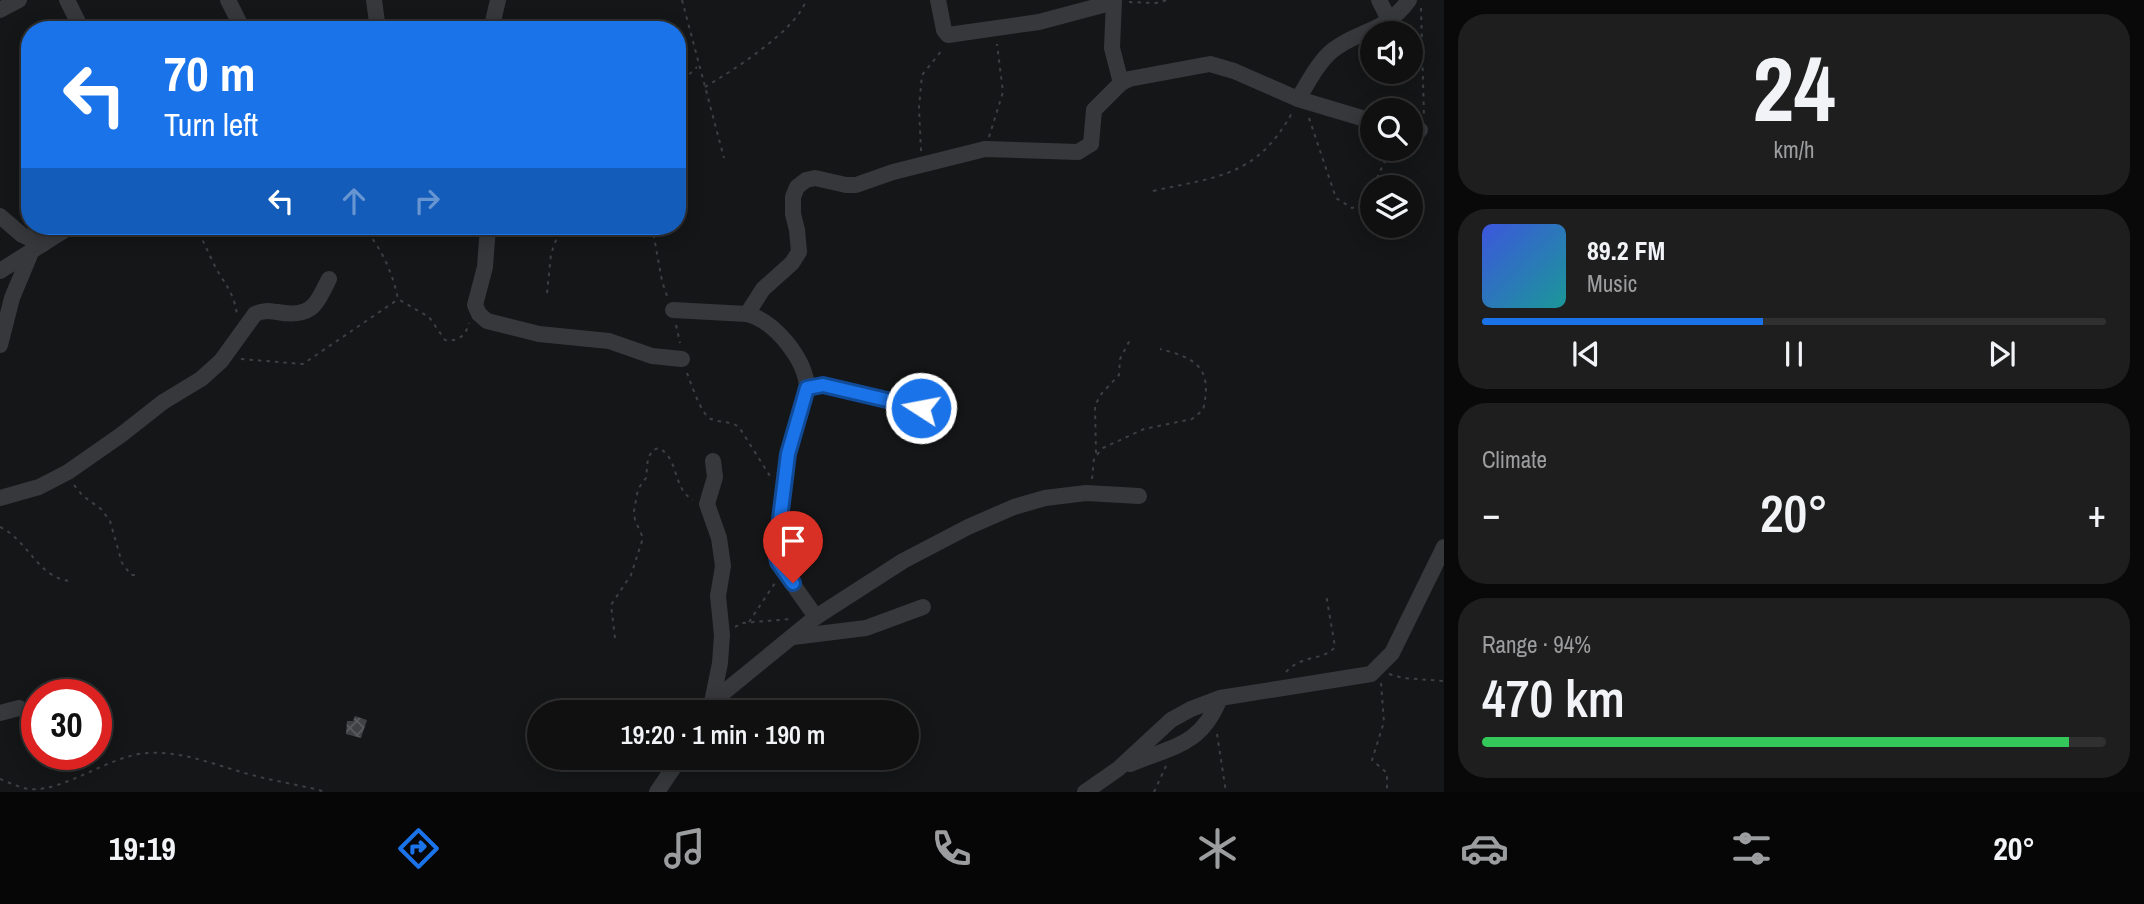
<!DOCTYPE html>
<html lang="en">
<head>
<meta charset="utf-8">
<style>
	:root { --surface:#101011; --page:#1e1e1f; --text:#f1f3f6; --muted:#9c9d9f; --line:#303031; --accent:#1a73e8 }
	body { margin:0; font-family:"Archivo Narrow",sans-serif; background:var(--page); color:var(--text); height:100vh; display:flex; flex-direction:column; font-size:26px; white-space:nowrap }
	* { box-sizing:border-box; margin:0 }
	p { font-size:23px; color:var(--muted) }
	.icon { flex:none; width:38px; height:38px; fill:none; stroke:currentColor; stroke-width:2; stroke-linecap:round; stroke-linejoin:round }
	.map { position:relative; flex:1; overflow:hidden }
	.details { display:flex; flex-direction:column; gap:14px; padding:14px; background:#090909; width:700px }
	.details>* { flex:none }
	.guide { position:absolute; left:21px; top:21px; width:665px; height:214px; border-radius:28px; box-shadow:0 4px 18px #0003,0 0 0 2px var(--line); background:#1a73e8; color:#fff; overflow:hidden }
	.controls { position:absolute; left:1360px; top:21px; display:grid; gap:14px }
	.controls a { display:grid; place-items:center; width:63px; height:63px; border-radius:50%; background:var(--surface); box-shadow:0 4px 18px #0003,0 0 0 2px var(--line); font-size:35px }
	.speed { position:absolute; left:21px; top:679px; display:flex; gap:14px; font-size:35px; font-weight:700; text-align:center }
	.speed>* { display:grid; place-content:center; width:91px; height:91px; border-radius:50%; background:var(--surface); box-shadow:0 4px 18px #0003,0 0 0 2px var(--line); line-height:1 }
	.speed .limit { border:10px solid #d22; background:#fff; color:#111 }
	.pin { position:absolute; display:grid; place-items:center; width:60px; height:60px; color:#fff; margin:-72px -30px; border-radius:50% 50% 50% 0; rotate:-45deg; box-shadow:0 0 7px #0007 }
	.pin .icon { rotate:45deg }
	.me { position:absolute; width:77px; margin:-38px; rotate:281deg; stroke-linejoin:round; filter:drop-shadow(0 0 5px #0008) }
	.turn { display:flex; align-items:center; gap:24px; height:147px; padding:0 28px; font-size:32px }
	.turn .icon { width:91px; height:91px; stroke-width:2.5 }
	.turn b { display:block; font-size:49px; line-height:60px }
	.lanes { display:flex; align-items:center; height:66px; padding:0 28px; background:#0003; justify-content:center; gap:35px; direction:ltr }
	.lanes .off { opacity:.35 }
	.big { font-size:52px; font-weight:600; line-height:1.1 }
	.details .card { flex:1; display:flex; flex-direction:column; justify-content:center; gap:10px; min-width:0; padding:0 24px; border-radius:28px; background:var(--page) }
	.details .dial { align-items:center; gap:0 }
	.dial b { font-size:91px; line-height:1 }
	.song { display:flex; align-items:center; gap:21px }
	.cover { width:84px; height:84px; border-radius:10px; background:linear-gradient(135deg,hsl(230 70% 55%),hsl(180 70% 35%)) }
	.played { height:7px; border-radius:4px; background:linear-gradient(90deg,var(--accent) 45%,var(--line) 45%) }
	.keys { display:flex; justify-content:space-around; direction:ltr }
	.heat { display:flex; justify-content:space-between; align-items:center; font-size:38px; direction:ltr }
	.charge { height:10px; border-radius:5px; background:linear-gradient(90deg,#34c759 94%,var(--line) 0) }
	.trip { position:absolute; left:527px; top:700px; width:392px; height:70px; border-radius:35px; background:var(--surface); box-shadow:0 4px 18px #0003,0 0 0 2px var(--line); font-weight:600; line-height:70px; text-align:center }
	.tabs { display:flex; height:112px; justify-content:space-around; align-items:center; background:#060607; color:var(--muted) }
	.tabs .icon { width:49px; height:49px }
	.tabs .active { color:var(--accent) }
	.tabs b { font-size:32px; color:var(--text) }
	main { display:flex; flex:1; min-height:0 }
	.map>svg:first-child { display:block }
</style>
</head>
<body>
<main>
<div class="map">
<svg width="1444" height="792" viewBox="0 0 1444 792">
	<defs>
		<pattern id="building-cross-hatch" width="8" height="8" patternUnits="userSpaceOnUse" patternTransform="scale(1.75)"><rect width="8" height="8" fill="#3f4144"/><path d="M0 0l8 8M0 8l8-8" fill="none" stroke="#585a5d"/></pattern>
	</defs>
	<rect width="100%" height="100%" fill="#151617"/>
	<path fill="url(#building-cross-hatch)" d="M355,716L367,720L361,738L346,734L347,721H353Z"/>
	<g fill="none" stroke-linecap="round" stroke-linejoin="round">
		<g stroke="#3c3f43" stroke-width="2" stroke-dasharray="3.5 5" stroke-linecap="butt">
			<path d="M682,0L724,158"/>
			<path d="M1129,2L1156,3L1167,0"/>
			<path d="M1421,8L1424,117"/>
			<path d="M677,86L697,67"/>
			<path d="M705,87C732,71 797,30 806,0"/>
			<path d="M1309,118L1336,198L1352,208L1359,206L1372,188"/>
			<path d="M989,137L1003,92L997,44"/>
			<path d="M921,151L919,108L922,75L943,49"/>
			<path d="M1373,186L1385,161L1395,149"/>
			<path d="M1153,191C1219,176 1256,177 1292,113"/>
			<path d="M194,226C202,237 206,248 212,260C222,282 234,290 237,315"/>
			<path d="M362,226C380,245 393,273 398,299L429,317L445,340C459,342 466,335 469,323"/>
			<path d="M652,226L662,281L667,296"/>
			<path d="M547,293L551,254L561,226"/>
			<path d="M676,325L680,343"/>
			<path d="M241,359L303,364L397,300"/>
			<path d="M687,373C691,383 701,415 711,419C721,423 730,421 739,427L770,476"/>
			<path d="M1096,453L1095,405L1102,393L1119,375L1120,359L1131,338"/>
			<path d="M1092,479L1094,458L1103,448L1144,429L1192,419L1203,410C1213,369 1197,358 1160,349"/>
			<path d="M74,485L83,496L101,509L110,521L122,563L131,575H139"/>
			<path d="M0,527C28,540 38,578 70,581"/>
			<path d="M749,622L775,583"/>
			<path d="M735,627L742,623L791,619"/>
			<path d="M615,638L611,605L631,575L643,538L635,520L634,511L638,489L646,478L648,458L653,450L659,448C680,460 672,488 693,500"/>
			<path d="M1286,672C1302,654 1324,661 1335,647L1326,594"/>
			<path d="M1389,674L1403,678L1444,681"/>
			<path d="M1381,683L1384,722L1372,760L1387,773V792"/>
			<path d="M1217,734L1226,792"/>
			<path d="M0,779C10,783 20,788 30,789C65,792 109,755 148,753C185,751 217,766 252,775C277,782 302,785 326,792"/>
			<path d="M1154,792L1166,766"/>
		</g>
		<g stroke="#36383c" stroke-width="16">
			<path d="M67,0L82,30"/>
			<path d="M228,0L243,30"/>
			<path d="M374,0L378,30"/>
			<path d="M938,0L944,30L948,35L1039,22L1114,2"/>
			<path d="M1114,0L1112,48L1121,83"/>
			<path d="M1379,0L1396,33"/>
			<path d="M0,10L19,0"/>
			<path d="M491,30L498,0"/>
			<path d="M1298,99C1308,83 1318,62 1333,50C1360,29 1385,33 1409,0"/>
			<path d="M1410,128L1420,130"/>
			<path d="M0,216L22,235L43,244"/>
			<path d="M488,226L485,267L475,305L479,314L487,321L539,334L609,341L652,356L682,359"/>
			<path d="M0,271L71,226"/>
			<path d="M673,310L747,314C775,321 806,360 807,388"/>
			<path d="M747,314L763,289L792,263L799,252L797,230L793,214V197L797,187L806,180L815,178L846,185H856L893,172L985,149L1078,152L1091,144L1094,110L1121,83L1129,79L1210,64L1234,71L1298,99L1372,121"/>
			<path d="M0,345L12,298L32,250"/>
			<path d="M0,498L39,487L68,472L121,435L163,402L201,379L221,361L255,314C263,310 269,311 277,312C311,318 315,307 329,279"/>
			<path d="M816,617L782,569L776,551L788,454L807,388L823,385L921,408"/>
			<path d="M793,637L866,628L923,607"/>
			<path d="M712,702L720,663L722,635L718,596L723,566L719,538L707,504L715,477L713,461"/>
			<path d="M706,712L712,702L816,617L903,561L968,527L1014,507L1045,498L1086,493L1139,496"/>
			<path d="M0,713L19,708"/>
			<path d="M1130,764C1173,746 1201,746 1220,698"/>
			<path d="M657,792L680,758"/>
			<path d="M1085,792L1118,769L1171,720L1191,709L1220,698L1371,674L1392,653L1444,547"/>
		</g>
	</g>
	<g fill="none" stroke-linecap="round" stroke-linejoin="round">
		<defs>
			<path id="route" d="M793,583L778,562L776,551L788,454L807,388L823,385L921,408"/>
		</defs>
		<use href="#route" stroke="#114b97" stroke-width="18"/>
		<use href="#route" stroke="#1a73e8" stroke-width="12"/>
	</g>
</svg>
<div class="controls">
<a><svg class="icon" aria-label="sound" viewBox="0 0 24 24"><path d="M4 9h4l5-4v14l-5-4H4zM17 9q2 3 0 6"/></svg></a>
<a><svg class="icon" aria-label="search" viewBox="0 0 24 24"><circle cx="10" cy="10" r="6"/><path d="M15 15l6 6"/></svg></a>
<a><svg class="icon" aria-label="layers" viewBox="0 0 24 24"><path d="M12 4l9 5-9 5-9-5zM3 14l9 5 9-5"/></svg></a>
</div>
<div class="speed"><div class="limit">30</div></div>
<div class="pin" style="left:793px;top:583px;background:#d93025"><svg class="icon" aria-label="arrive" viewBox="0 0 24 24"><path d="M6 21V4h12l-3 4 3 4H6"/></svg></div>
<svg class="me" style="left:921px;top:408px" viewBox="-20 -20 40 40"><circle r="17" fill="#1a73e8" stroke="#fff" stroke-width="3"/><path d="M0-11L8 9 0 5-8 9z" fill="#fff"/></svg>
<div class="trip">19:20 · 1 min · 190 m</div>
<div class="guide">
<div class="turn"><svg class="icon" aria-label="left" viewBox="0 0 24 24"><path d="M17 20v-9H6M10 6l-5 5 5 5"/></svg><div><b>70 m</b>Turn left</div></div>
<div class="lanes"><svg class="icon" aria-label="left" viewBox="0 0 24 24"><path d="M17 20v-9H6M10 6l-5 5 5 5"/></svg><svg class="icon off" aria-label="ahead" viewBox="0 0 24 24"><path d="M12 20V5M6 11l6-6 6 6"/></svg><svg class="icon off" aria-label="right" viewBox="0 0 24 24"><path d="M7 20v-9h11M14 6l5 5-5 5"/></svg></div>
</div>
</div>
<section class="details">
<div class="card dial"><b>24</b><p>km/h</p></div>
<div class="card">
<div class="song"><i class="cover"></i><div><b>89.2 FM</b><p>Music</p></div></div>
<div class="played"></div>
<div class="keys"><svg class="icon" aria-label="previous" viewBox="0 0 24 24"><path d="M18 5L8 12l10 7zM5 5v14"/></svg><svg class="icon" aria-label="pause" viewBox="0 0 24 24"><path d="M8 5v14M16 5v14"/></svg><svg class="icon" aria-label="next" viewBox="0 0 24 24"><path d="M6 5l10 7-10 7zM19 5v14"/></svg></div>
</div>
<div class="card"><p>Climate</p>
<div class="heat"><a>−</a><b class="big">20°</b><a>+</a></div>
</div>
<div class="card"><p>Range · 94%</p><b class="big">470 km</b><div class="charge"></div></div>
</section>
</main>
<nav class="tabs">
<b>19:19</b>
<svg class="icon active" aria-label="directions" viewBox="0 0 24 24"><path d="M12 3l9 9-9 9-9-9zM9 14v-3h6M13 9l2 2-2 2"/></svg>
<svg class="icon" aria-label="music" viewBox="0 0 24 24"><path d="M9 18V5l10-2v13"/><circle cx="6" cy="18" r="3"/><circle cx="16" cy="16" r="3"/></svg>
<svg class="icon" aria-label="phone" viewBox="0 0 24 24"><path d="M5 4h4l2 5-3 2q2 4 5 5l2-3 5 2v4C11 20 4 13 5 4z"/></svg>
<svg class="icon" aria-label="climate" viewBox="0 0 24 24"><path d="M12 3v18M4 7l16 10M4 17L20 7"/></svg>
<svg class="icon" aria-label="car" viewBox="0 0 24 24"><path d="M5 17H2v-5l4-1 3-4h7l3 4 3 1v5h-3M9 17h6M6 11h13"/><circle cx="7" cy="17" r="2"/><circle cx="17" cy="17" r="2"/></svg>
<svg class="icon" aria-label="filters" viewBox="0 0 24 24"><path d="M4 7h16M4 17h16"/><circle cx="9" cy="7" r="2"/><circle cx="15" cy="17" r="2"/></svg>
<b>20°</b>
</nav>
</body>
</html>
